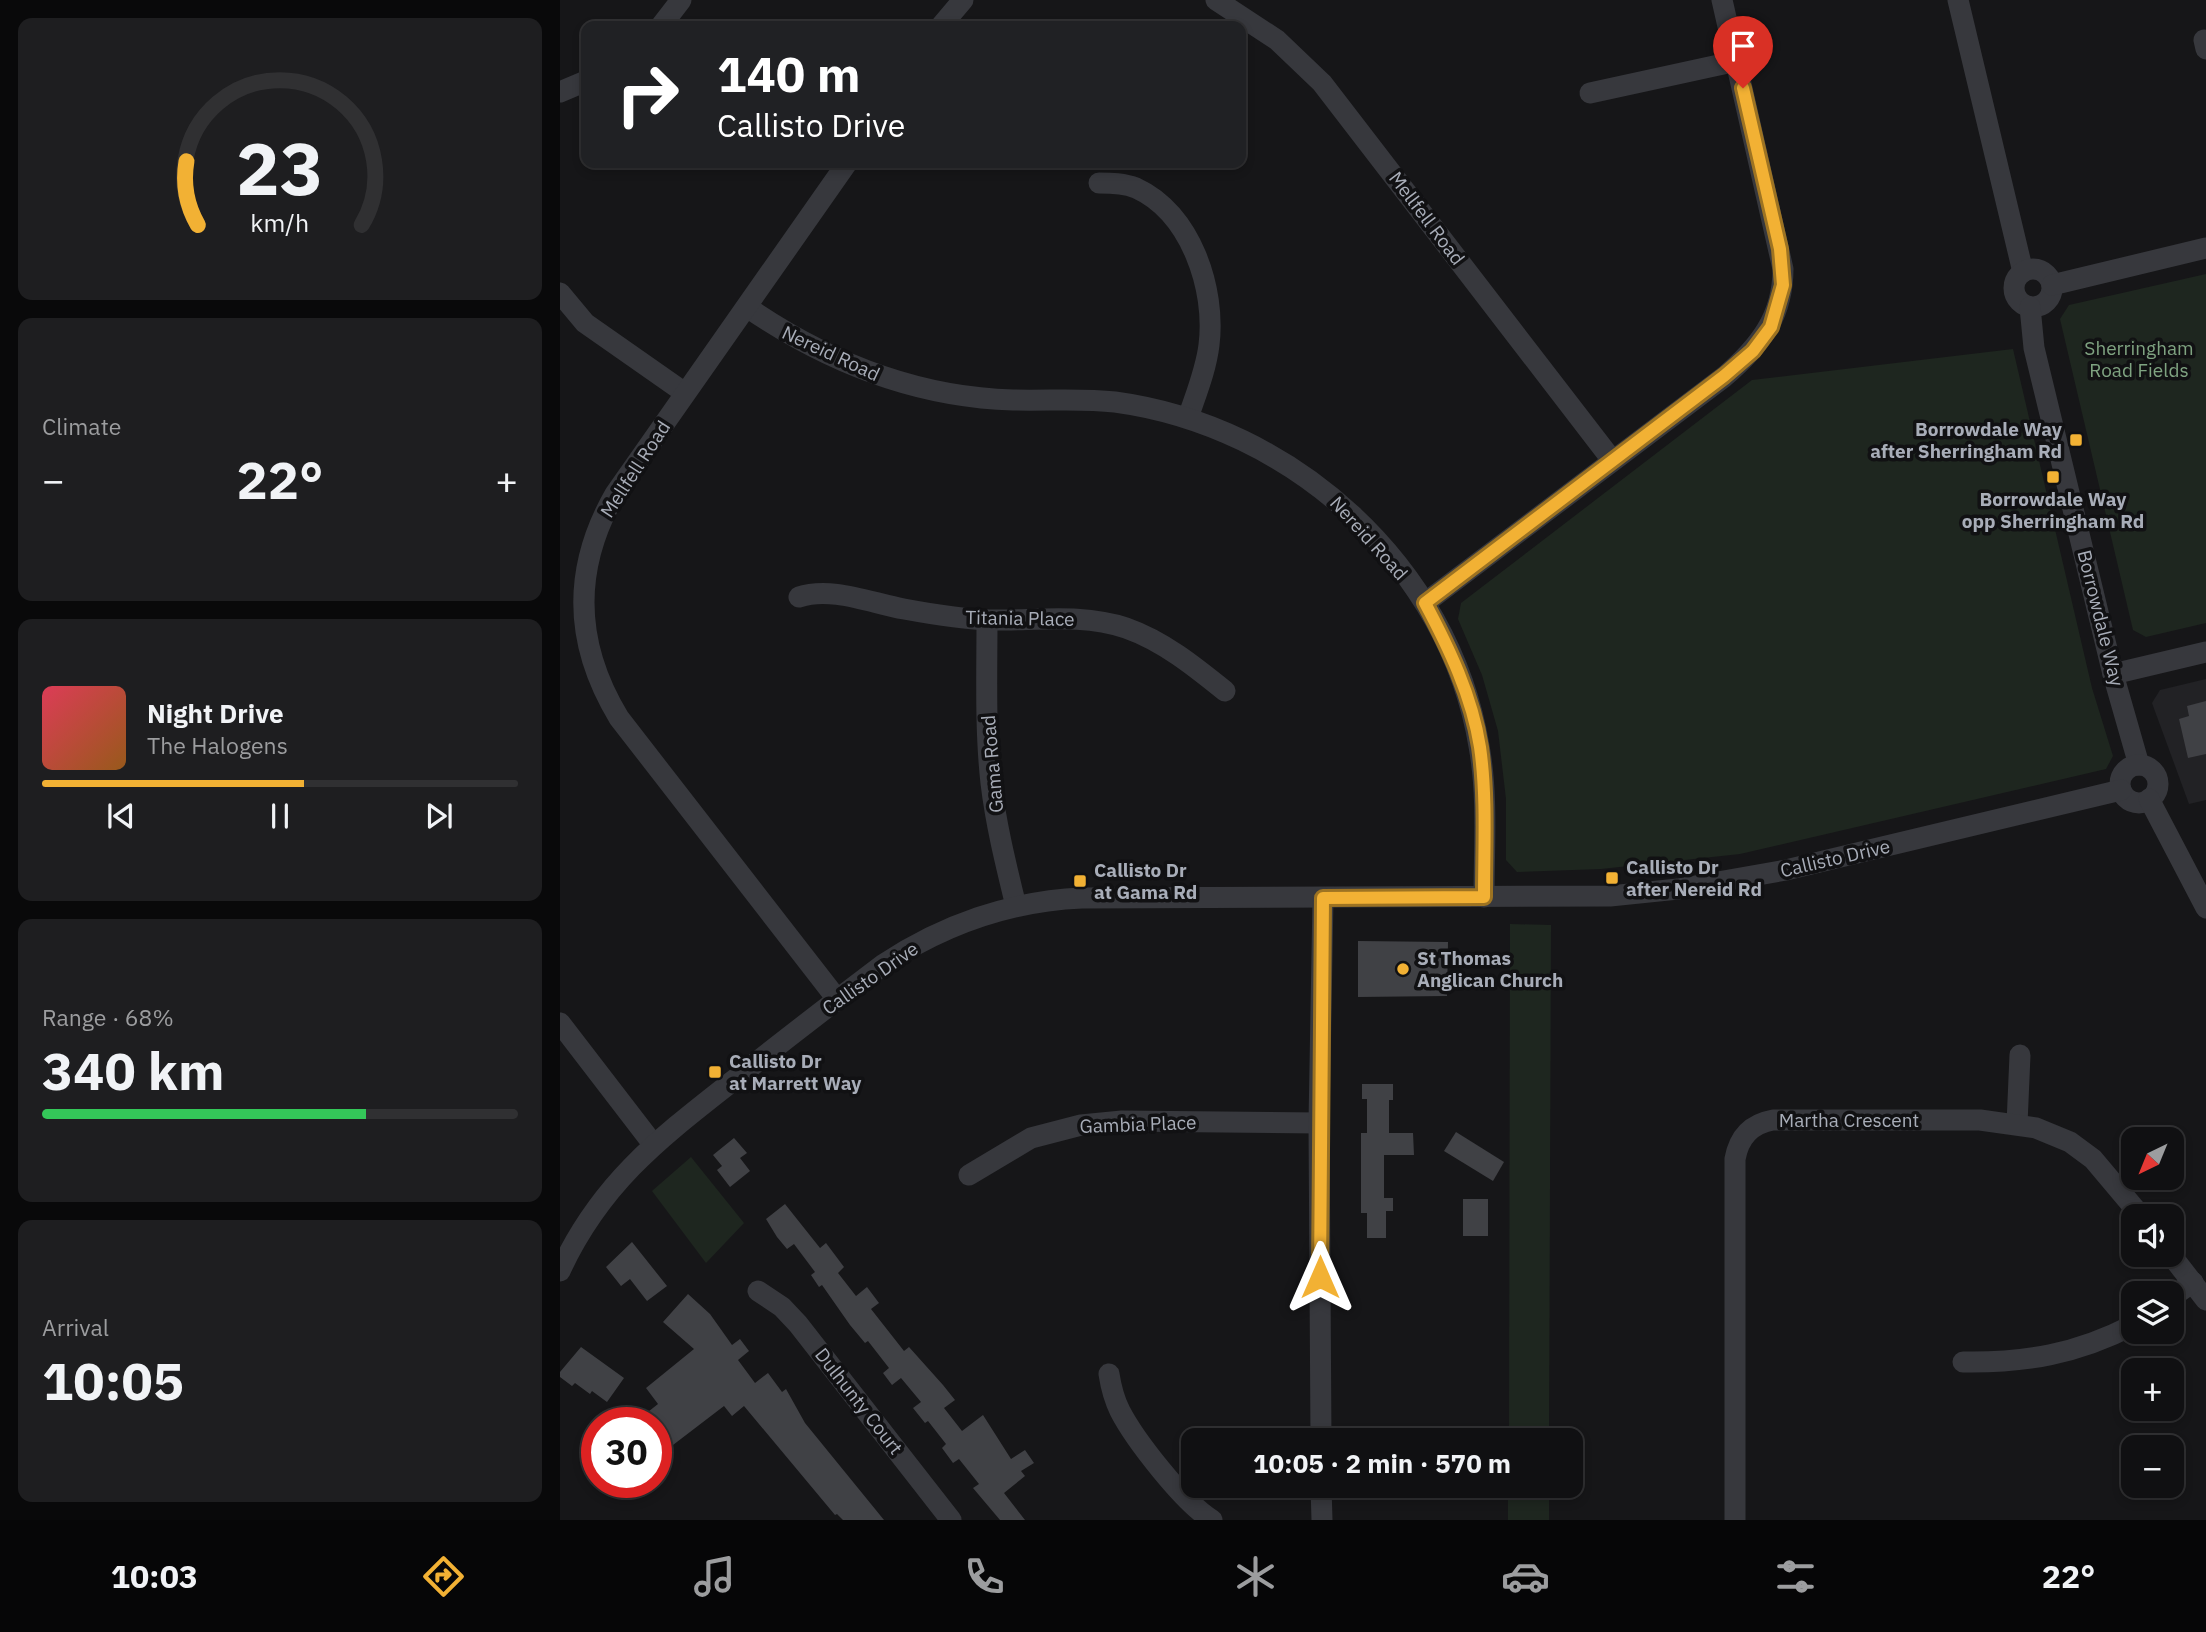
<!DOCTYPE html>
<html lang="en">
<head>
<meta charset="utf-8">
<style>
	:root { --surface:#101012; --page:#1e1e20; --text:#f1f3f6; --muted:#9c9d9f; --line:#303032; --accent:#f2b134 }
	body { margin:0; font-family:"IBM Plex Sans",sans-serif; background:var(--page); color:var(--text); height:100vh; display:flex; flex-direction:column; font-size:26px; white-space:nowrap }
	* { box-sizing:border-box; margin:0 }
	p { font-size:23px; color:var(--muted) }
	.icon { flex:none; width:38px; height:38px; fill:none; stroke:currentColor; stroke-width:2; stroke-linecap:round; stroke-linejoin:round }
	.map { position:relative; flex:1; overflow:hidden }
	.sheet { display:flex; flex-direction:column; gap:18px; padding:18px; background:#09090a; width:560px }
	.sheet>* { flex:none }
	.guide { position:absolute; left:21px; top:21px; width:665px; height:147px; border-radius:14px; box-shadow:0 4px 10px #0003,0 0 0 2px var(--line); background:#202124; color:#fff; overflow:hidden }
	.needle { width:46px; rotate:223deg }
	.controls { position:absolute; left:1561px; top:1127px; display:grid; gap:14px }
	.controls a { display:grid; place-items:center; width:63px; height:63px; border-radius:14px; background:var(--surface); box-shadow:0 4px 10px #0003,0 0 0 2px var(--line); font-size:35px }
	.speed { position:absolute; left:21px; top:1407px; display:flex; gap:14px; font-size:35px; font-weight:700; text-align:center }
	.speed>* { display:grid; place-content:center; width:91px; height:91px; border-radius:50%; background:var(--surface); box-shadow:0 4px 10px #0003,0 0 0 2px var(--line); line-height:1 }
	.speed .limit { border:10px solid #d22; background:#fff; color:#111 }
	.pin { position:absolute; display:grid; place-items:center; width:60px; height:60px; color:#fff; margin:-72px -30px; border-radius:50% 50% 50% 0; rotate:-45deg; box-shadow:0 0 7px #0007 }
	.pin .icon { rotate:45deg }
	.me { position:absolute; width:77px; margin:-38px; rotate:0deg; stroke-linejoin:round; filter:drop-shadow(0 0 5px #0008) }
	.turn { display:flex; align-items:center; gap:24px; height:147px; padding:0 21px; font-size:32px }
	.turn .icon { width:91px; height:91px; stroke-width:2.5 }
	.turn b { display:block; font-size:49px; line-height:60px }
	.big { font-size:52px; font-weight:700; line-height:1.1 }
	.sheet .widget { flex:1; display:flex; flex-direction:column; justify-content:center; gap:10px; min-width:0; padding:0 24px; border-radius:14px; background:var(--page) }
	.sheet .dial { align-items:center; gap:0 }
	.dial svg { height:182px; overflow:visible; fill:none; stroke:var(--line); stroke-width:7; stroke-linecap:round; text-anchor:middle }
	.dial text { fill:var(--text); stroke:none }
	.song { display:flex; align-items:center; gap:21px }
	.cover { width:84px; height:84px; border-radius:10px; background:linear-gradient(135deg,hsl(350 70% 55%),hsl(30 70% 35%)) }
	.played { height:7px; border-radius:4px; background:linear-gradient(90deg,var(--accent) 55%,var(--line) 55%) }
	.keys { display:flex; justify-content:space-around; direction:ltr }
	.heat { display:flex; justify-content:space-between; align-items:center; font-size:38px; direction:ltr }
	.charge { height:10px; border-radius:5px; background:linear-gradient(90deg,#34c759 68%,var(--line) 0) }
	.trip { position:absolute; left:621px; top:1428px; width:402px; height:70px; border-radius:14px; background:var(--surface); box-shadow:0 4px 10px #0003,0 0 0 2px var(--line); font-weight:700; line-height:70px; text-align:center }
	.dock { display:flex; height:112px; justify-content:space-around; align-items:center; background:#060607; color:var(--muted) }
	.dock .icon { width:49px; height:49px }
	.dock .current { color:var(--accent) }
	.dock b { font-size:32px; color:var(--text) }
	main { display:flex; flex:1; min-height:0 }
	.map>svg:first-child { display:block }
</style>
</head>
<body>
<main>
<section class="sheet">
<div class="widget dial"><svg viewBox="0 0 100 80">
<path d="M14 69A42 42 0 1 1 86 69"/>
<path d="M14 69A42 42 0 0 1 9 41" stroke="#f2b134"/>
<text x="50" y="56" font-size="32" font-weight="700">23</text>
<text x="50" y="72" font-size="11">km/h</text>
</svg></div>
<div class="widget"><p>Climate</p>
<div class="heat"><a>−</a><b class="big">22°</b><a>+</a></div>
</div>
<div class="widget">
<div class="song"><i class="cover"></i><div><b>Night Drive</b><p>The Halogens</p></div></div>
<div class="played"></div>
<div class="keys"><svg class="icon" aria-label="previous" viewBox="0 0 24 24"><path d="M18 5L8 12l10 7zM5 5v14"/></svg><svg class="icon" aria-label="pause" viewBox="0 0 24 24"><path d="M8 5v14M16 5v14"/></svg><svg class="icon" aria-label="next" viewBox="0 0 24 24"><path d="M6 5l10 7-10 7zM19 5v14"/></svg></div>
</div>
<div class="widget"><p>Range · 68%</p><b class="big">340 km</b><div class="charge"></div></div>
<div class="widget"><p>Arrival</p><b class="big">10:05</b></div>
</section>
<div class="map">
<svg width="1646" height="1520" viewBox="0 0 1646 1520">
	<rect width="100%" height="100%" fill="#161618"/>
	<path fill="#222225" d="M1646,679V800L1629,804L1592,703L1600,690Z"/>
	<g fill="#1e261f">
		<path d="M1646,274V623L1586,637L1573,630L1500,319L1509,305Z"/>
		<path d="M1453,349L1532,688L1553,756L1546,769L1180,854L1041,869L957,872L946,860V799L938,731L922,675L898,619L901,603L1192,380Z"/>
		<path d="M950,924L991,925L989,1440H949Z"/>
		<path d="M131,1157L184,1223L146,1263L92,1191Z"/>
		<rect x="948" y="1486" width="41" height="34"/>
	</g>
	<g fill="#404145">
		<path d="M1646,701V754L1628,758L1619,719L1629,716L1627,706Z"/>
		<path d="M798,941L888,942L887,996L798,997Z"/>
		<path d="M802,1084H833V1100H829V1133H853L854,1155H824V1198H833V1211H826V1238H807V1213H801V1133H807V1099H802Z"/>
		<path d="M896,1132L944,1162L933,1181L884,1151Z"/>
		<path d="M174,1138L187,1153L180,1158L190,1171L170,1187L157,1170L162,1166L153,1155Z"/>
		<rect x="903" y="1199" width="25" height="37"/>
		<path d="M225,1204L260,1248L266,1243L284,1267L278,1273L296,1296L307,1287L319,1303L311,1309L344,1351L349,1347L383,1385L395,1400L384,1408L402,1431L423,1415L451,1459L465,1450L474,1463L461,1471L465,1476L444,1493L465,1520H440L413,1488L419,1484L399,1459L393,1463L382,1448L386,1444L368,1421L365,1423L353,1408L361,1402L341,1378L332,1385L323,1373L329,1368L308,1341L305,1343L290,1325L262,1285L259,1287L251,1275L255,1272L234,1244L227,1249L217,1237L206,1219Z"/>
		<path d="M72,1242L107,1286L87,1301L70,1279L61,1286L46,1267Z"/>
		<path d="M128,1294L150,1314L172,1345L180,1339L189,1351L178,1360L195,1383L208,1373L222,1392L226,1389L245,1423L324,1520H283L277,1514L275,1515L184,1406L172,1416L164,1406L96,1458V1423H74L98,1404L86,1388L134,1349L103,1322Z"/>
		<path d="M21,1347L64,1378L47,1402L32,1391L30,1394L15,1383L12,1386L0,1377V1372Z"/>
	</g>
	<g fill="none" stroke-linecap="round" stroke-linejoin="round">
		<g stroke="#37383d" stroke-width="21">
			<path d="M656,0L717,40L762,83L1052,460"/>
			<path d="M1398,0L1463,272"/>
			<path d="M101,26L121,0"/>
			<path d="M381,26L403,0"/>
			<path d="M1644,40L1646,49"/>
			<path d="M0,92L26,81"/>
			<path d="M1030,93L1177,61"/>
			<path d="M539,183C551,183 564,183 576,188C631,213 656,289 649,345C646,370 636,394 628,418"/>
			<circle cx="1473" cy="288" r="19"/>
			<path d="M1492,285L1646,248"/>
			<path d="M0,293L25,323L125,393"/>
			<path d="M187,307C267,362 354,397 453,400C487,401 521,398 555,402C733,426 889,566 919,746C928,795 924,847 924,897"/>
			<path d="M1470,307L1474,348L1553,674L1579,765"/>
			<path d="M239,597C271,586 311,603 344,609C371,614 400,619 428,620C475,621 521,613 566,628C603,641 634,666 665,691"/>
			<path d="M865,603L1164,377C1199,347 1223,317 1223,269L1162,0"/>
			<path d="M427,620C427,674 425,729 431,783C436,825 446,865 456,906"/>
			<path d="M1553,674L1646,652"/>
			<circle cx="1579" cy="784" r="19"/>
			<path d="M1589,799L1646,908"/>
			<path d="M277,999L59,718C14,644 12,569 55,494L287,163"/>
			<path d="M0,1023L93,1144"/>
			<path d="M1457,1124L1460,1055"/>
			<path d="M409,1175L471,1138L521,1125L562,1121L759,1123"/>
			<path d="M1611,1255L1646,1300"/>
			<path d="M0,1271C42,1180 104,1135 179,1076C227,1038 275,1001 324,964C383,925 451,901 522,898L1050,896L1118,889L1226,870L1561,790"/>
			<path d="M198,1291L222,1307L238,1324L391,1520"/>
			<path d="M1612,1297L1633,1282"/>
			<path d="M1403,1362C1465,1363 1517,1354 1573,1325"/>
			<path d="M549,1374C551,1387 554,1399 560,1411C575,1440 624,1503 652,1520"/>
			<path d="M761,1440L759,1123L763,898"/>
			<path d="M761,1486L762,1520"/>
			<path d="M1175,1520V1159C1179,1137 1191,1124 1213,1120H1420L1476,1128L1510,1142L1533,1159L1581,1216"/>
		</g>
	</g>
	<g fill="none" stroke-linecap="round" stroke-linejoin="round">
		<defs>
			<path id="route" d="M760,1277L763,898L924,897C924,847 927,796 920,747C912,696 889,648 865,603L1164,376L1193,351L1211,327L1223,285L1220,249L1183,88"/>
		</defs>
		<use href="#route" stroke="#9d7322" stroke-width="18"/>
		<use href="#route" stroke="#f2b134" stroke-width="12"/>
	</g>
	<g fill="#f2b134" stroke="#111113" stroke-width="2.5">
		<rect x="1509" y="433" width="14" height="14" rx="3.5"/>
		<rect x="1486" y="470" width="14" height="14" rx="3.5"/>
		<rect x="1045" y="871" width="14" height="14" rx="3.5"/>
		<rect x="513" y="874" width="14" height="14" rx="3.5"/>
		<circle cx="843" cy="969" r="7"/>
		<rect x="148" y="1065" width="14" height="14" rx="3.5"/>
	</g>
	<g text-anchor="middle" stroke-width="7" stroke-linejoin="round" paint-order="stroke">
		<g font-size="19" fill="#a8adb8" stroke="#111113">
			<text transform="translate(867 218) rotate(53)" y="7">Mellfell Road</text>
			<text transform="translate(271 353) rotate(25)" y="7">Nereid Road</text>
			<text transform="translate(75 469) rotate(-57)" y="7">Mellfell Road</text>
			<text transform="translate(809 538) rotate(48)" y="7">Nereid Road</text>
			<text transform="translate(460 618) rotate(1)" y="7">Titania Place</text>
			<text transform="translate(1541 618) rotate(76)" y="7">Borrowdale Way</text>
			<text transform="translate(432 764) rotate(-95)" y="7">Gama Road</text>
			<text transform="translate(1275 858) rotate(-13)" y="7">Callisto Drive</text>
			<text transform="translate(310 978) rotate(-35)" y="7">Callisto Drive</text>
			<text x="1289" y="1127">Martha Crescent</text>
			<text transform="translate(578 1124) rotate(-2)" y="7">Gambia Place</text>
			<text transform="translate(299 1401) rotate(52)" y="7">Dulhunty Court</text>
		</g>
		<g font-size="19" fill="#7fa381" stroke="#111113">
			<text x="1579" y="355">Sherringham<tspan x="1579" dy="22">Road Fields</tspan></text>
		</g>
		<g font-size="19" font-weight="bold" fill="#a8adb8" stroke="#111113" text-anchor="start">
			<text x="1502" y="436" text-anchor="end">Borrowdale Way<tspan x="1502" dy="22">after Sherringham Rd</tspan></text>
			<text x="1493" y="506" text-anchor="middle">Borrowdale Way<tspan x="1493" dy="22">opp Sherringham Rd</tspan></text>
			<text x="1066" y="874">Callisto Dr<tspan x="1066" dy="22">after Nereid Rd</tspan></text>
			<text x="534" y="877">Callisto Dr<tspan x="534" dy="22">at Gama Rd</tspan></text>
			<text x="857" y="965">St Thomas<tspan x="857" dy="22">Anglican Church</tspan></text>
			<text x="169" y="1068">Callisto Dr<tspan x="169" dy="22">at Marrett Way</tspan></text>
		</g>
	</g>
</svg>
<div class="controls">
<a><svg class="needle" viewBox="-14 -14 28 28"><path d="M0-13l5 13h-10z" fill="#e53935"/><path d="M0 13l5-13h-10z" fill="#9c9d9f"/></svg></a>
<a><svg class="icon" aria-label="sound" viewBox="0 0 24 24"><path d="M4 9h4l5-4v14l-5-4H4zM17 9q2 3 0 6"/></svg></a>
<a><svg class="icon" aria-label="layers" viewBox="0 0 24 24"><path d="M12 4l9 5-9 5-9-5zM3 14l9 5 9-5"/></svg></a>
<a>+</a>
<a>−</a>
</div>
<div class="speed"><div class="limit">30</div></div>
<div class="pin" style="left:1183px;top:88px;background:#d93025"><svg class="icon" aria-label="arrive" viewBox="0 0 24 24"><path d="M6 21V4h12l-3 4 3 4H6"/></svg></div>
<svg class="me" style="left:760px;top:1277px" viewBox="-20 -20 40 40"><path d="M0-17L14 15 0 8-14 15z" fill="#f2b134" stroke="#fff" stroke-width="4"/></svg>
<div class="trip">10:05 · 2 min · 570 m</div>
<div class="guide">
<div class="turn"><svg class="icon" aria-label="right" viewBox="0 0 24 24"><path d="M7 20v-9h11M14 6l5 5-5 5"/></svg><div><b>140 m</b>Callisto Drive</div></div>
</div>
</div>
</main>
<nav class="dock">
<b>10:03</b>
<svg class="icon current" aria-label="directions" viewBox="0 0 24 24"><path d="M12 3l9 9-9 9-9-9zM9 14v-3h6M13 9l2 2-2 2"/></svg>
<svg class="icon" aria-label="music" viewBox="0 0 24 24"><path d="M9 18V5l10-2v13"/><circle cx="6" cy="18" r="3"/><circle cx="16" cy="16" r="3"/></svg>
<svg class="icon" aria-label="phone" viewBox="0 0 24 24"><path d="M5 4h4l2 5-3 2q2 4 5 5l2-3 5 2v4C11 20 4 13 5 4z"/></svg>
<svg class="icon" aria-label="climate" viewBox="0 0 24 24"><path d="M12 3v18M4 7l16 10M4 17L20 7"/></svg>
<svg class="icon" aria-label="car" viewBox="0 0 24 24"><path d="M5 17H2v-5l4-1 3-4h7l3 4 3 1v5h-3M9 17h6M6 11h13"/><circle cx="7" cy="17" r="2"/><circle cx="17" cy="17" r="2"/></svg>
<svg class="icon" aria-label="filters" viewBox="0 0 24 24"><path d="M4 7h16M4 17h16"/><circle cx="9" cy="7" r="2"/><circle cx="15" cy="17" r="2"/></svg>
<b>22°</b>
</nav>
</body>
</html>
